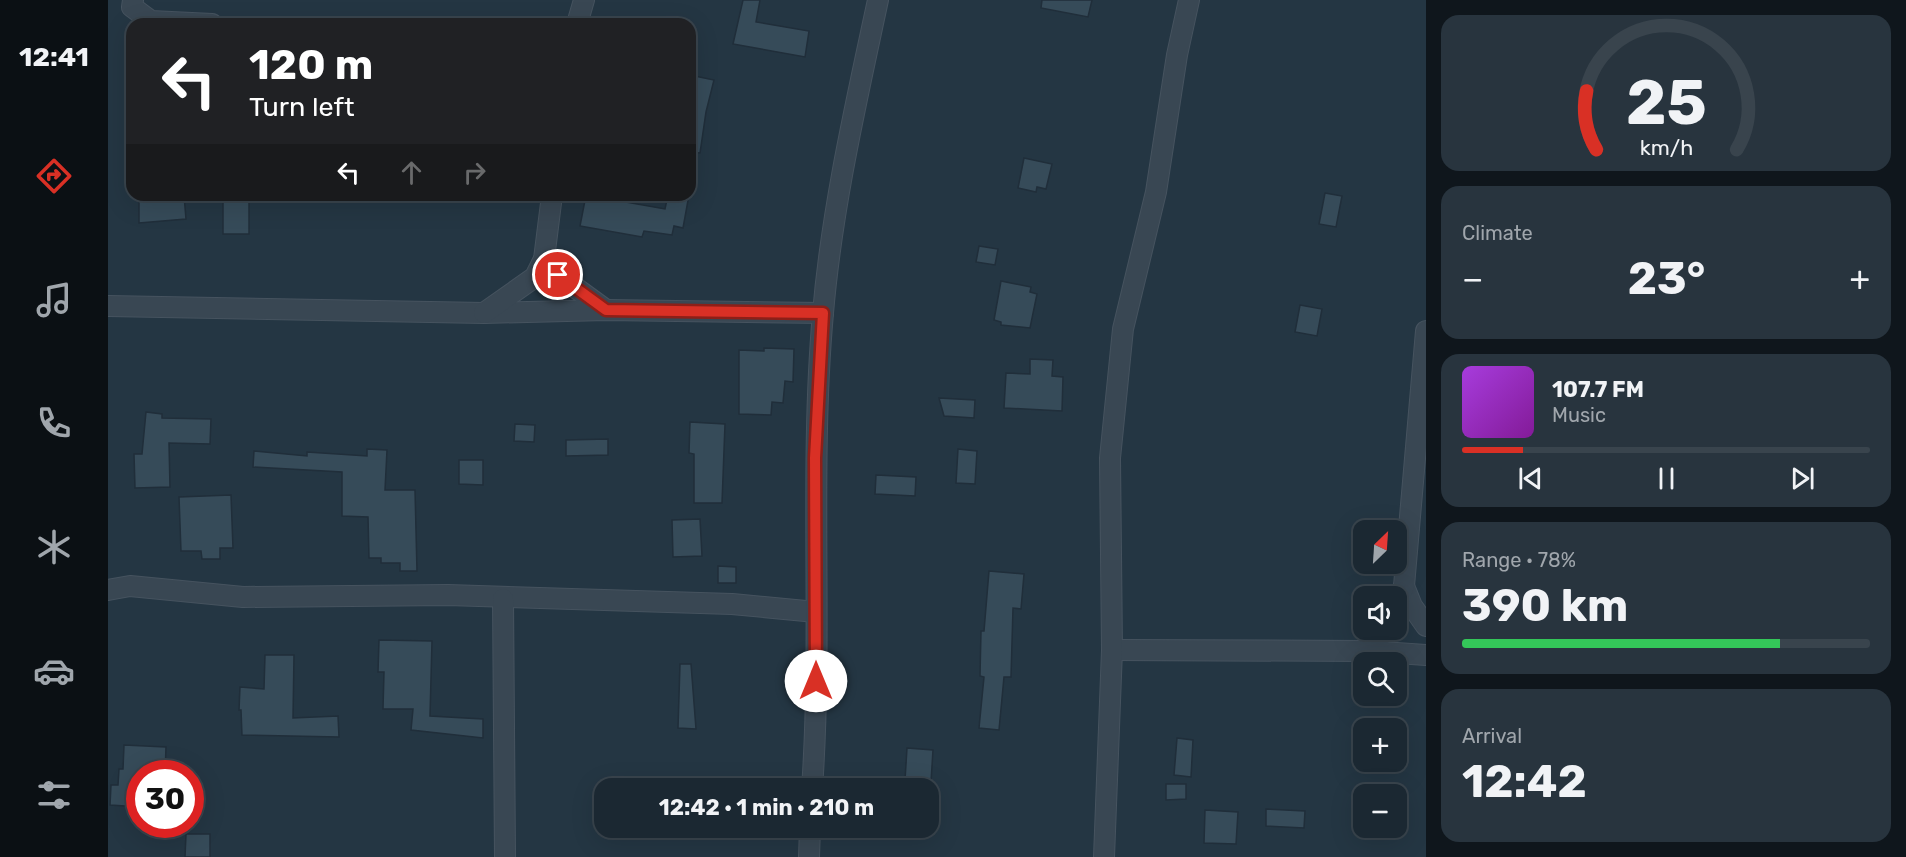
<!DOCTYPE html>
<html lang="en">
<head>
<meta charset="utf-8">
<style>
	:root { --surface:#1b2832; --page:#28343e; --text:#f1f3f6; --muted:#a0a6ac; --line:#39444d; --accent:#d93025 }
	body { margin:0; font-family:Rubik,sans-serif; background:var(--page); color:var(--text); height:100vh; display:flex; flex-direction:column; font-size:22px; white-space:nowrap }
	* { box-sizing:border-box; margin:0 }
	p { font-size:20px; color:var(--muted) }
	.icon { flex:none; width:33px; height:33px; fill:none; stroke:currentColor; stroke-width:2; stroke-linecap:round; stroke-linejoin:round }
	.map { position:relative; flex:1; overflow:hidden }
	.panel { display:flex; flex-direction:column; gap:15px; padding:15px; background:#0f161c; width:480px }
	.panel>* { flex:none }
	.top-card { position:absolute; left:18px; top:18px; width:570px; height:183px; border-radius:18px; box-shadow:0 6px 24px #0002,0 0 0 2px var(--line); background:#202124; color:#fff; overflow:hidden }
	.needle { width:39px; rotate:25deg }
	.tools { position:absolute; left:1245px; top:520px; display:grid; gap:12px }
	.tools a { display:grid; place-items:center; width:54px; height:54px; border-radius:12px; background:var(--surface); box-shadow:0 6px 24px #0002,0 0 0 2px var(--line); font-size:30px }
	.speed { position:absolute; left:18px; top:760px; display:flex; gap:12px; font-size:30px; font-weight:700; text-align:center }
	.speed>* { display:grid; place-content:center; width:78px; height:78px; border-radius:50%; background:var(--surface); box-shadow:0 6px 24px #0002,0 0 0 2px var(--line); line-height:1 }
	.speed .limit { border:9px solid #d22; background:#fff; color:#111 }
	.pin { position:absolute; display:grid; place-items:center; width:51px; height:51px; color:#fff; margin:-26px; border:3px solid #fff; border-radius:50%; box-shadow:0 2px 6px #0007 }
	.me { position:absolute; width:66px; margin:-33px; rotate:0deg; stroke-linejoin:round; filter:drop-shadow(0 0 4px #0008) }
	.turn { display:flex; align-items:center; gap:21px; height:126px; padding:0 24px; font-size:27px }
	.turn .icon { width:78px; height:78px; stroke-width:2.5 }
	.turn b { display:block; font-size:42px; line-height:51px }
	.lanes { display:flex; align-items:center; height:57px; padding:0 24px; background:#0003; justify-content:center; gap:30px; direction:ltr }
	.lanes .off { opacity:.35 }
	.big { font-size:45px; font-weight:700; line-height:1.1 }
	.panel .tile { flex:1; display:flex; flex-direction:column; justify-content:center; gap:9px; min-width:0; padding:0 21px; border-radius:18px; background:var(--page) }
	.panel .dial { align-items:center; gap:0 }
	.dial svg { height:156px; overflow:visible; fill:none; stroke:var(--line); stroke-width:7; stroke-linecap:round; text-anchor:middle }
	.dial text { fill:var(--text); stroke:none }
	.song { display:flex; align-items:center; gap:18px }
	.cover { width:72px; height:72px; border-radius:9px; background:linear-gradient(135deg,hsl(280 70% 55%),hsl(290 70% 35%)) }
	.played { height:6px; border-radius:3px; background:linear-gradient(90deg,var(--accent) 15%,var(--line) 15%) }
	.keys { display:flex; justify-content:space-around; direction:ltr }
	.heat { display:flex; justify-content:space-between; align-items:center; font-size:33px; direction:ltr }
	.charge { height:9px; border-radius:4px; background:linear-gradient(90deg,#34c759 78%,var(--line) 0) }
	.trip { position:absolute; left:486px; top:778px; width:345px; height:60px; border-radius:18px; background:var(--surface); box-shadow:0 6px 24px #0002,0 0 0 2px var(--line); font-weight:700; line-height:60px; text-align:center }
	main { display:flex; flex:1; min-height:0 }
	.tabs { display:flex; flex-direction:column; width:108px; justify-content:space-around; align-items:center; background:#0b1014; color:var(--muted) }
	.tabs .icon { width:42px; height:42px }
	.tabs .on { color:var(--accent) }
	.tabs b { font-size:27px; color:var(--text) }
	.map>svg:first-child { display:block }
</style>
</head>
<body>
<main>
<nav class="tabs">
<b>12:41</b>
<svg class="icon on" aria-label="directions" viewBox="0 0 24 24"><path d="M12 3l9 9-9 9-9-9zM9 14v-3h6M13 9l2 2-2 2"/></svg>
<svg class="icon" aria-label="music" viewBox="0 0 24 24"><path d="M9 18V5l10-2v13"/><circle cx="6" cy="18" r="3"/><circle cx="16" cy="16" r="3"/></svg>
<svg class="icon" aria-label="phone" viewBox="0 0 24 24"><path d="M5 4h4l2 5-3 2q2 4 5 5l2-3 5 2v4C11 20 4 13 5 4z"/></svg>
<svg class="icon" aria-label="climate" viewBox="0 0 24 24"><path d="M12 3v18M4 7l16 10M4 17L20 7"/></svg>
<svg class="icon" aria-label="car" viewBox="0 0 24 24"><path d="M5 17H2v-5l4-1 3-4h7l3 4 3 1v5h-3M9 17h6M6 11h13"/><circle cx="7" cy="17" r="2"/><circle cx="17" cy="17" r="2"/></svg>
<svg class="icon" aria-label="filters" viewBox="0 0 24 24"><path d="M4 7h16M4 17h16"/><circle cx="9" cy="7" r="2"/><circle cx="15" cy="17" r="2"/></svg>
</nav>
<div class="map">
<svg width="1318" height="857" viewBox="0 0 1318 857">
	<rect width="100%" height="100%" fill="#243643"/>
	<g fill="#364b59" stroke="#202e3a" stroke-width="1.5">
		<path d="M635,0H652L648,22L701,31L697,57L625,44Z"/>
		<path d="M934,0H984L980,17L933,8Z"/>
		<path d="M582,75L606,80L598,112L592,153L582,152Z"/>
		<path d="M916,158L944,164L938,189L929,187L928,192L910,188Z"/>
		<path d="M1217,193L1234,196L1228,227L1211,224Z"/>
		<path d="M31,195H76L78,219L31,223Z"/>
		<rect x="115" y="195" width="26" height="39"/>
		<path d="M478,195L557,209L560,195H581L575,228L566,226L564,235L536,231L534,237L472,226Z"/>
		<path d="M871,246L890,249L887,265L868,262Z"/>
		<path d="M893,281L923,287L922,292L929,294L922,328L893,325V322L886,320Z"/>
		<path d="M1192,305L1214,309L1209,336L1187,332Z"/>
		<path d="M656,348L686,349L685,382L677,381L675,403L664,402L663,415L631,414V350L656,351Z"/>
		<path d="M922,359L945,360L944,376L955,377L954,411L896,408L898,373L922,374Z"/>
		<path d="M831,398L867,400L866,418L836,416Z"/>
		<path d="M38,412L54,414V418L103,419L102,444L61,443L62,487L27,488L26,454H34Z"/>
		<path d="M582,422L617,424L614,503H586V454L581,453Z"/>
		<path d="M407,424L427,425L426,442L406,441Z"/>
		<path d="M500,439V455L458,456V440Z"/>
		<path d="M259,449L279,450L277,490H307L309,571H292V563H273V558H261L260,517L234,516V472L145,467L146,451L199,456V452L259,456Z"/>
		<path d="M850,449L869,451L867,484L848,483Z"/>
		<path d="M351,460H375V485L351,484Z"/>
		<path d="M768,475L808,477L807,496L767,494Z"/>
		<path d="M123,495L125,548H112V559H94L93,551H73L71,497Z"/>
		<path d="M592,519L594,556L565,557L564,520Z"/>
		<path d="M610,566L628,567V583H610Z"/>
		<path d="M881,571L916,574L913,609L905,608L903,677H896L891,730L871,728L876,677L872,676L873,631H876Z"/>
		<path d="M271,640L324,641L322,716L375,719V738L303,730L305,709H275L276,672H270Z"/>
		<path d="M157,655H186L185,718L230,716L231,737L134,735L133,710H131L132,687L156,689Z"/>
		<path d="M572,664H583L588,729L570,728Z"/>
		<path d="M1069,738L1085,740L1083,777L1066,775Z"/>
		<path d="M16,745L58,747L57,774H32V807L2,805L3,785H10L11,769H15Z"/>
		<path d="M799,748L825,750L823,782L797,780Z"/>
		<path d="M1058,784H1078V799L1058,800Z"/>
		<path d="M1158,809L1197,811L1196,828L1158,826Z"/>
		<path d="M1097,810L1130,812L1128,844L1096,843Z"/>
		<path d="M78,834H102V857H77Z"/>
	</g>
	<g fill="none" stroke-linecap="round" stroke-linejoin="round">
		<defs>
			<g id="minor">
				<path d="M25,0L24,7L43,21L104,24"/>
				<path d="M469,24L476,0"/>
				<path d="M436,259L450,275L498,310"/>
				<path d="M0,306L376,313L498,310L715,313"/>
				<path d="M376,313L427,277L436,259L444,195"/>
				<path d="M1296,586L1304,606L1318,626"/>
				<path d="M0,590L22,586L135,597L340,595L624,604L708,612"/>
				<path d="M395,599L397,857"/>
				<path d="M1288,608L1296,586L1318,331"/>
				<path d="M1004,650L1260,651L1318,655"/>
				<path d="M1260,651L1277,630"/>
				<path d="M704,789C715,630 701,471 715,313C724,207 748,103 770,0"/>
				<path d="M701,857L702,828"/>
				<path d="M996,857L1004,650L1002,458L1015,329L1048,192L1069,55L1081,0"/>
			</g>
		</defs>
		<use href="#minor" stroke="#46535f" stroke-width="22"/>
		<use href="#minor" stroke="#394753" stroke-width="20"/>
	</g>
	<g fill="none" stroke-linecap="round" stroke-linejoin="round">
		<defs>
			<path id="route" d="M450,275L498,310L715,313L707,458L708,681"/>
		</defs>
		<use href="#route" stroke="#8d1f18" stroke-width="15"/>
		<use href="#route" stroke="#d93025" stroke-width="10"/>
	</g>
</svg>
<div class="tools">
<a><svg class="needle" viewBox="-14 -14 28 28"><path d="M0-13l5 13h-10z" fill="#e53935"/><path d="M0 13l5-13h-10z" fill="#a0a6ac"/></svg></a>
<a><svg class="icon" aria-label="sound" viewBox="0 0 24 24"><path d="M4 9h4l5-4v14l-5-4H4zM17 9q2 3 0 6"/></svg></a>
<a><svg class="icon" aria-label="search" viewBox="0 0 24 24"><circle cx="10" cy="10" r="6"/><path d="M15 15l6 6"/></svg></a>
<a>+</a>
<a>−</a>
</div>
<div class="speed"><div class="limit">30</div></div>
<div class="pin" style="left:450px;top:275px;background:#d93025"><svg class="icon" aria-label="arrive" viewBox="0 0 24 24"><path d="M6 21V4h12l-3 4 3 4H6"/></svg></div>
<svg class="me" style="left:708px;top:681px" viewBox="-20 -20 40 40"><circle r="19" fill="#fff"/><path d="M0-13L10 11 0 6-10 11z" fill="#d93025"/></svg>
<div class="trip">12:42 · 1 min · 210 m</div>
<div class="top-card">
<div class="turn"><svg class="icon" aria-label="left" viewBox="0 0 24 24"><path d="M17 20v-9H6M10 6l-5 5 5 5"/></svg><div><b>120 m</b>Turn left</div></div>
<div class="lanes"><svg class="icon" aria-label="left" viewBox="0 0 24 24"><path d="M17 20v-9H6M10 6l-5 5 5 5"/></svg><svg class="icon off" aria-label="ahead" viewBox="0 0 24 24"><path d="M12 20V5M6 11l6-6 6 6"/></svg><svg class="icon off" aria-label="right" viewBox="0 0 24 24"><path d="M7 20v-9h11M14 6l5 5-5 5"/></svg></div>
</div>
</div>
<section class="panel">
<div class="tile dial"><svg viewBox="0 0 100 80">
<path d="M14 69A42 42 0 1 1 86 69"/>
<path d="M14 69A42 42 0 0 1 9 39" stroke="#d93025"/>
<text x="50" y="56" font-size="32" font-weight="700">25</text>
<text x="50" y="72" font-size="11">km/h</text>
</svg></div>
<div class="tile"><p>Climate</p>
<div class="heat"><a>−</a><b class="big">23°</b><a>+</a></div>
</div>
<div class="tile">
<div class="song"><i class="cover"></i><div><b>107.7 FM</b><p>Music</p></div></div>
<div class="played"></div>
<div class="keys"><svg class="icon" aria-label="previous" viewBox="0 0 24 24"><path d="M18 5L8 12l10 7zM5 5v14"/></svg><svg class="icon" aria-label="pause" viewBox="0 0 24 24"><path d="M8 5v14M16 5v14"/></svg><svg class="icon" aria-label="next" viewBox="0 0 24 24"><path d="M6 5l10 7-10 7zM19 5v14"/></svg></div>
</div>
<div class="tile"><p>Range · 78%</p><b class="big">390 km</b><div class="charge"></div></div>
<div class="tile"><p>Arrival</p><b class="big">12:42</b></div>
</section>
</main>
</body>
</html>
